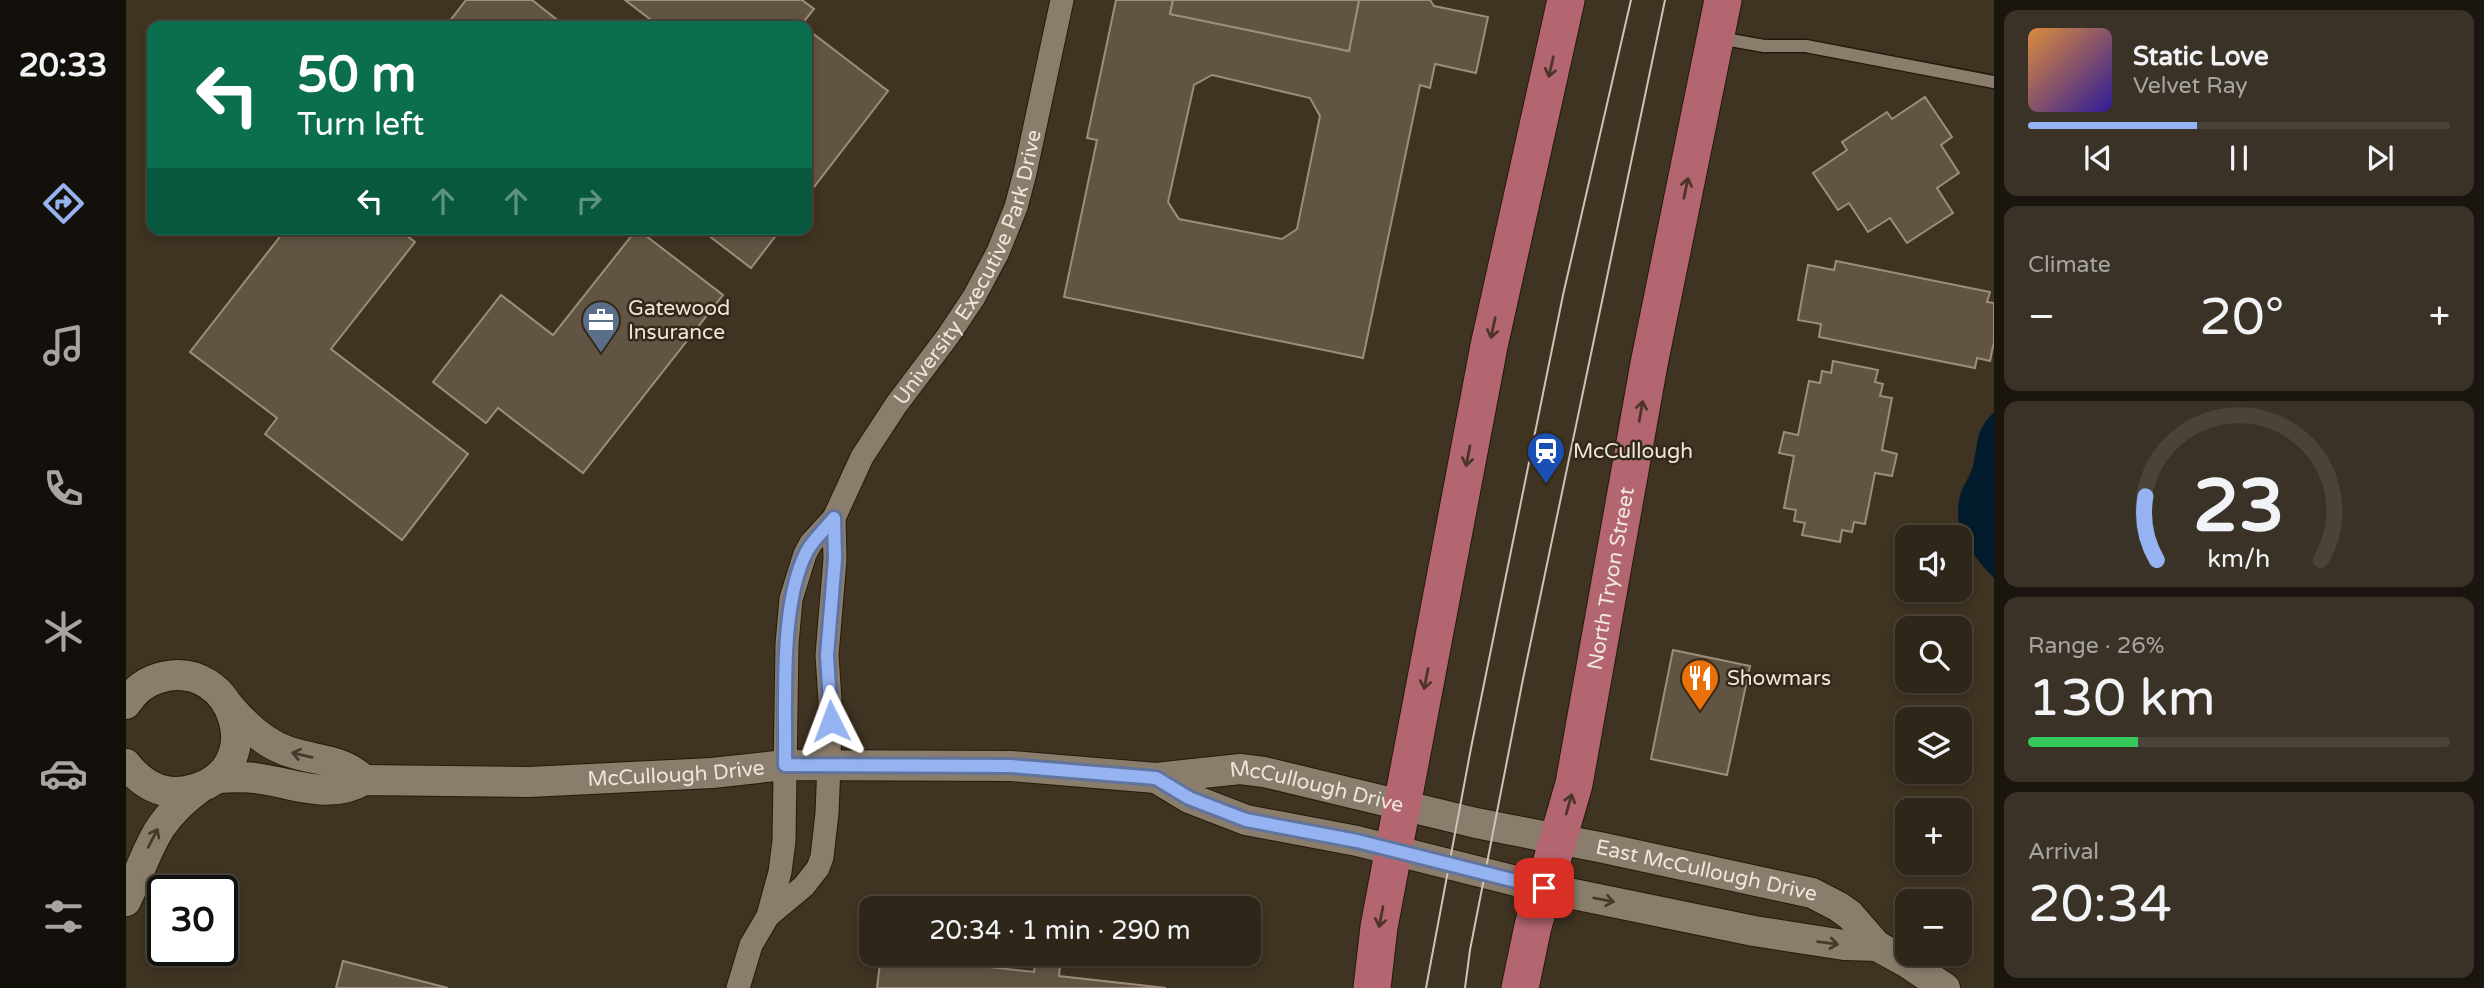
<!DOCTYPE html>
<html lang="en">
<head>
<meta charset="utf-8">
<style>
	:root { --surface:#2f261a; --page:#3b3227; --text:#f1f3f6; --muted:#a7a5a2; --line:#4a4339; --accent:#95b2f1 }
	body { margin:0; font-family:"Varela Round",sans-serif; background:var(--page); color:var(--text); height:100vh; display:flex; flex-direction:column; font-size:26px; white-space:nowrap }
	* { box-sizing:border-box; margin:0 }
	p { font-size:23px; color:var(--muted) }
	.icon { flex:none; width:38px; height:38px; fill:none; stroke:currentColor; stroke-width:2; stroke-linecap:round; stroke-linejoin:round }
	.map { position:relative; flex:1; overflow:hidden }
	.details { display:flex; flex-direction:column; gap:10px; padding:10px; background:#1a150e; width:490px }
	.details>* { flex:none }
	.guide { position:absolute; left:21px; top:21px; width:665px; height:214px; border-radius:14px; box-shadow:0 4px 10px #0003,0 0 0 2px var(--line); background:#0b6e4f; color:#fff; overflow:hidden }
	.tools { position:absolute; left:1769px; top:525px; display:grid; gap:14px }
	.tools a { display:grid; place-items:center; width:77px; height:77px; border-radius:14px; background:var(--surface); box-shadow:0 4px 10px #0003,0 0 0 2px var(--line); font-size:35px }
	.speed { position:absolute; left:21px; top:875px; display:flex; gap:14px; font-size:35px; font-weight:700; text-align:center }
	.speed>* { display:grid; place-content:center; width:91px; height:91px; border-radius:50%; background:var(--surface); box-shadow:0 4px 10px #0003,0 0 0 2px var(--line); line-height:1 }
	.speed .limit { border:4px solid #111; border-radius:10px; background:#fff; color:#111 }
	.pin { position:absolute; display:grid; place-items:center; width:60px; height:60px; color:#fff; margin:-30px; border-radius:14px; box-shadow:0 4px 10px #0006 }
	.me { position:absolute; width:77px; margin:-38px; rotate:357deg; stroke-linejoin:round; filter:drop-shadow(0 0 5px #0008) }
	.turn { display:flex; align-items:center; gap:24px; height:147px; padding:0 35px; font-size:32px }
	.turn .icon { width:91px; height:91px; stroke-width:2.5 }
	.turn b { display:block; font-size:49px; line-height:60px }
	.lanes { display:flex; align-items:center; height:66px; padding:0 35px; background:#0003; justify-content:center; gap:35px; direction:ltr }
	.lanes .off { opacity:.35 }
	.big { font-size:52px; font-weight:600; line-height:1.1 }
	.details .tile { flex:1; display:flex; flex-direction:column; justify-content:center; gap:10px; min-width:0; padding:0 24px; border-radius:14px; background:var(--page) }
	.details .dial { align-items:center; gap:0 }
	.dial svg { height:182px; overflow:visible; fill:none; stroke:var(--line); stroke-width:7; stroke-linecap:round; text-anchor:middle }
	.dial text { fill:var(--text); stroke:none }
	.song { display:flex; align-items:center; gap:21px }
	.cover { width:84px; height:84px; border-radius:10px; background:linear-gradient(135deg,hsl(30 70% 55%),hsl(250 70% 35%)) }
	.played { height:7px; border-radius:4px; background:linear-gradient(90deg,var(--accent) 40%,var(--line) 40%) }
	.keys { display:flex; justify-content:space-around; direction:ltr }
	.heat { display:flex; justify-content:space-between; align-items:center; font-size:38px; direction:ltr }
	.charge { height:10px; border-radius:5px; background:linear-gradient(90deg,#34c759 26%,var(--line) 0) }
	.trip { position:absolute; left:733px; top:896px; width:402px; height:70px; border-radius:14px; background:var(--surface); box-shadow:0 4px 10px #0003,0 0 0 2px var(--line); font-weight:600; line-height:70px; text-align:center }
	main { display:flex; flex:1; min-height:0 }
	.menu { display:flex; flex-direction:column; width:126px; justify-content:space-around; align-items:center; background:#130f0a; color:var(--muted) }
	.menu .icon { width:49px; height:49px }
	.menu .selected { color:var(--accent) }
	.menu b { font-size:32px; color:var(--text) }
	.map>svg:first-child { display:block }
</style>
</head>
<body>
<main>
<nav class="menu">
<b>20:33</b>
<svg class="icon selected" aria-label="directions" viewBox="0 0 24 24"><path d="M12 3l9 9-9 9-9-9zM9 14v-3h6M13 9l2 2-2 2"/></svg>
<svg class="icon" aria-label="music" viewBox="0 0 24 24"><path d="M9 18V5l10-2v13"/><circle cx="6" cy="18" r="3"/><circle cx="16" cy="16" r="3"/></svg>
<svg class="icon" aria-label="phone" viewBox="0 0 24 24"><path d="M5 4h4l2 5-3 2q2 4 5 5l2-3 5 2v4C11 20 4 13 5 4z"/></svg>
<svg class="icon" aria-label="climate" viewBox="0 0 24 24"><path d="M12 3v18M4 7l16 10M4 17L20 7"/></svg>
<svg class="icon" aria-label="car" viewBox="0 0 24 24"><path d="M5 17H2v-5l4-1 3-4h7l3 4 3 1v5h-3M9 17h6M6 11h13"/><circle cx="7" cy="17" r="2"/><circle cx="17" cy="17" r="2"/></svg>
<svg class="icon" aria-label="filters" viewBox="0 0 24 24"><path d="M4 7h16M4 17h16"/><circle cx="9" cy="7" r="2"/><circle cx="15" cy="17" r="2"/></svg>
</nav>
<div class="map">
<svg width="1868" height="988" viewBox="0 0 1868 988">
	<rect width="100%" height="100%" fill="#3f3322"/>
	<path fill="#021c2d" d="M1868,412V578C1847,556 1825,529 1834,496C1836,486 1844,477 1847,466C1853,442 1848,432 1868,412Z"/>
	<g fill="#615443" stroke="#9c8e7b" stroke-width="2" fill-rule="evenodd">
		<path d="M340,0H406L439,26H320Z"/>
		<path d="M499,0H676L688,9L675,25L678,26H533Z"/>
		<path d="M990,0H1047L1044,14L1223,51L1233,0H1304L1308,6L1362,17L1350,73L1309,64L1304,88L1294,85L1237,358L938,297L971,140L961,138ZM1086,75L1184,98L1194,116L1171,229L1156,239L1053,219L1042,202L1068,85Z"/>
		<path d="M1047,0H1233L1223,51L1044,14Z"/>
		<path d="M681,29L762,91L681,196Z"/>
		<path d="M1799,97L1826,137L1815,145L1833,173L1811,188L1827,213L1781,243L1764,218L1742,232L1723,203L1712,210L1687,173L1721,150L1716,142L1761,112L1766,119Z"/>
		<path d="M160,229H272L289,242L205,349L342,454L276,540L139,434L151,418L64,352Z"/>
		<path d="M511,229L597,295L457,473L372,408L360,423L307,382L375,295L427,335Z"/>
		<path d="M574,229H655L625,268Z"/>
		<path d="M1710,261L1864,292L1861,302L1868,303V342L1864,361L1851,358L1849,368L1693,337L1695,324L1672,320L1682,265L1708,270Z"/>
		<path d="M1707,361L1752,370L1749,382L1757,384L1754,396L1766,398L1756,450L1771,454L1766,476L1749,473L1739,524L1728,522L1726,532L1716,530L1714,542L1676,535L1679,523L1668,521L1670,510L1658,508L1668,456L1653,453L1658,432L1672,435L1683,381L1694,383L1696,371L1705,373Z"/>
		<path d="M1547,650L1624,666L1601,775L1525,759Z"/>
		<path d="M910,954L935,957L933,976L1040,988H751L755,955L908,972Z"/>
		<path d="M217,961L322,988H210Z"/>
	</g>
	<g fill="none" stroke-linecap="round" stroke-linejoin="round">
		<defs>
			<path id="service" d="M1593,38L1638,46H1680L1868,82"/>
			<g id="minor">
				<path d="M708,518L709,559L701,655L704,700L703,765L701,813L696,857L692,868L678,886L642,916L654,872L658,841L661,644L665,599L679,554L685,543Z"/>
				<path id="s1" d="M708,518L736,457L770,405L822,336L848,297L872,252L890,207L899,173L936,0"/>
				<path d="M612,988L625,945L642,916"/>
			</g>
			<g id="tertiary">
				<path d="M0,704C8,691 19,682 33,678C109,655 147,775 60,791C35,796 15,783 0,764"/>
				<path d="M104,707C119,725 138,743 161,751C188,761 216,758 238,780"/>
				<path id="s2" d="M91,778C106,777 120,776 135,779C170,784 204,800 238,780L403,782L586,773L659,765L885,766L1030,778L1114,769L1138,772L1350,823L1478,848L1686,893L1713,907L1724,915L1751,946L1780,962L1819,988"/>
				<path d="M1030,778L1063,798L1120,820L1231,841L1418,888L1628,931L1718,945L1751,946"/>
				<path d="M0,901C25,849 25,824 75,787"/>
			</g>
			<g id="primary">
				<path d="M1246,988L1253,927L1363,346L1440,0"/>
				<path id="s3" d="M1394,988L1407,926L1448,784L1523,364L1597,0"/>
			</g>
		</defs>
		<use href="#service" stroke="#251a0b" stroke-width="15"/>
		<use href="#minor" stroke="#251a0b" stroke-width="25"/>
		<use href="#tertiary" stroke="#251a0b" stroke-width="32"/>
		<use href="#primary" stroke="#251a0b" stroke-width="39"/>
		<use href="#service" stroke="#8b7d6b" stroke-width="12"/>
		<use href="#minor" stroke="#8b7d6b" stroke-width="23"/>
		<use href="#tertiary" stroke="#8b7d6b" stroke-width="30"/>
		<use href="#primary" stroke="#b36670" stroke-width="37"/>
		<g stroke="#ccc3b8" stroke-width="2">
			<path d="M1300,988L1345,748L1437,295L1505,0"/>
			<path d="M1339,988L1344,950L1397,679L1539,0"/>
		</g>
	</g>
	<defs><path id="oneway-shaft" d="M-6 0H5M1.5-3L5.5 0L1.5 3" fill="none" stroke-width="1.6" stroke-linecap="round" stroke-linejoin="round" transform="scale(1.75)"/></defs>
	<g stroke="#4d352a">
		<use href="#oneway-shaft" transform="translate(1425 67) rotate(103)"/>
		<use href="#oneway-shaft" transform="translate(1560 188) rotate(-78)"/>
		<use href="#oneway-shaft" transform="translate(1367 328) rotate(102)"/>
		<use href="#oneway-shaft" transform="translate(1515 411) rotate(-80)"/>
		<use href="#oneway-shaft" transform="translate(1342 456) rotate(101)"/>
		<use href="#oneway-shaft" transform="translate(1300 679) rotate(101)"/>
		<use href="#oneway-shaft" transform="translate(1443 804) rotate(-74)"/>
		<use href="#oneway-shaft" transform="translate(1255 917) rotate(101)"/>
	</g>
	<g stroke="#453a29">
		<use href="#oneway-shaft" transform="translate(176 755) rotate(-167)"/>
		<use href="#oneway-shaft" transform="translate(27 838) rotate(-63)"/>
		<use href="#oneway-shaft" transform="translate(1478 900) rotate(11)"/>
		<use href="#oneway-shaft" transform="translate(1702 943) rotate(7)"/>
	</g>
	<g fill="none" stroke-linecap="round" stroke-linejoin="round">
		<defs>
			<path id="route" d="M705,721L701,655L709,559L708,518C699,529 688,539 681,551C653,604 660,704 659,765L885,766L1030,778L1063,798L1120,820L1231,841L1418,888"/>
		</defs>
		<use href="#route" stroke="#61749d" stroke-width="18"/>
		<use href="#route" stroke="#95b2f1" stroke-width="12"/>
	</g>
	<defs>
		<symbol id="office-pin" viewBox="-11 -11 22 30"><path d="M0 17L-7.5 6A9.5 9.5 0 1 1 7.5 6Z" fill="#5c6f8a" stroke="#342919"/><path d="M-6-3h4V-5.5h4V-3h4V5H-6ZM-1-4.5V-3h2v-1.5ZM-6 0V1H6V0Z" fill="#fff"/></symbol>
		<symbol id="station-pin" viewBox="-11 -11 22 30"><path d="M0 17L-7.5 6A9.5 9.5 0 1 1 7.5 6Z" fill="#1a4fb4" stroke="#342919"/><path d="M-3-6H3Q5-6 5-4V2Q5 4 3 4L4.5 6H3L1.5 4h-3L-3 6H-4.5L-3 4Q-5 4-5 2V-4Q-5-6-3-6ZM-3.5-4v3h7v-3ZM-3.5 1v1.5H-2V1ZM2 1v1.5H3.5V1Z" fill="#fff"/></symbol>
		<symbol id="restaurant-pin" viewBox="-11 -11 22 30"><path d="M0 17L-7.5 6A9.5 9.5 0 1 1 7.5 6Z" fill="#e8710a" stroke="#342919"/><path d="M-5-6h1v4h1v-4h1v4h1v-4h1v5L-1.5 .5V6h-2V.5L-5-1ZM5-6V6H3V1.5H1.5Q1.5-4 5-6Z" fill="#fff"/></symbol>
	</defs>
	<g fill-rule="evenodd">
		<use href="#office-pin" x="453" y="298" width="44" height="60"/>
		<use href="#station-pin" x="1398" y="429" width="44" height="60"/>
		<use href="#restaurant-pin" x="1552" y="656" width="44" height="60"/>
	</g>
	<g text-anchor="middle" stroke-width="5" stroke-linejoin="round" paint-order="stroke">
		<g font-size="21" fill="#eee6dc" stroke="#342919">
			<text dy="7" stroke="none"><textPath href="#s1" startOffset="287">University Executive Park Drive</textPath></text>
			<text dy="7" stroke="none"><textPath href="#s3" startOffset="420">North Tryon Street</textPath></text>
			<text dy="7" stroke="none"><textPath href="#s2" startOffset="462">McCullough Drive</textPath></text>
			<text dy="7" stroke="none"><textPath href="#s2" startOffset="1106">McCullough Drive</textPath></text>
			<text dy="7" stroke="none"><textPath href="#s2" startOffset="1505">East McCullough Drive</textPath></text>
		</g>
		<g font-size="21" fill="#eee6dc" stroke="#342919" text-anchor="start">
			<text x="502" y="315">Gatewood<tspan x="502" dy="24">Insurance</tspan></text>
			<text x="1447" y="458">McCullough</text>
			<text x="1601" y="685">Showmars</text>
		</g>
	</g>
</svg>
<div class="tools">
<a><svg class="icon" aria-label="sound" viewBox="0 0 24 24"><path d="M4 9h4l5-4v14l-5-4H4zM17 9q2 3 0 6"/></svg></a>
<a><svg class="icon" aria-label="search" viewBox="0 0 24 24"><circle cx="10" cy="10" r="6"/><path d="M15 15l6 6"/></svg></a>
<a><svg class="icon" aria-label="layers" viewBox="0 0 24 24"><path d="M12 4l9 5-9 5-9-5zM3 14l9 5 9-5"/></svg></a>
<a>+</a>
<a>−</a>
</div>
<div class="speed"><div class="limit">30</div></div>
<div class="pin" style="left:1418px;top:888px;background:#d93025"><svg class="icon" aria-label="arrive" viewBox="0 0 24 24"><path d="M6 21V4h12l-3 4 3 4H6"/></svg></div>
<svg class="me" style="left:705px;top:721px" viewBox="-20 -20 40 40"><path d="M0-17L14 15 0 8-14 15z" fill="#95b2f1" stroke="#fff" stroke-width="4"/></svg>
<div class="trip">20:34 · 1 min · 290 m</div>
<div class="guide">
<div class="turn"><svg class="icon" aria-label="left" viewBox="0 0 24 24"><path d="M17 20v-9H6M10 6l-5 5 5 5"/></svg><div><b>50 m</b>Turn left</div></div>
<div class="lanes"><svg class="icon" aria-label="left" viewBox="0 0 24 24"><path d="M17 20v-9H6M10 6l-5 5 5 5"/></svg><svg class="icon off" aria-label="ahead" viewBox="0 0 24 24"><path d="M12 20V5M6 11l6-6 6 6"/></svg><svg class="icon off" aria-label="ahead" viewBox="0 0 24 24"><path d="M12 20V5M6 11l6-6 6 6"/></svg><svg class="icon off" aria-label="right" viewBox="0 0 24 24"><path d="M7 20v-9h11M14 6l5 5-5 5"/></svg></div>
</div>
</div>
<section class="details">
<div class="tile">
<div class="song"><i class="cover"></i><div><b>Static Love</b><p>Velvet Ray</p></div></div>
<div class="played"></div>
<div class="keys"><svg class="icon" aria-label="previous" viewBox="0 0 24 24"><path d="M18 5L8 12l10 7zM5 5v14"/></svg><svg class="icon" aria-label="pause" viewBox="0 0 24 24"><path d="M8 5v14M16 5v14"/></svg><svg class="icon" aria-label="next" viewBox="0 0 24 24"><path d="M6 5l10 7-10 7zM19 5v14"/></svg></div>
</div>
<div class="tile"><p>Climate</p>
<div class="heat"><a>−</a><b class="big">20°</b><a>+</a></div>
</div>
<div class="tile dial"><svg viewBox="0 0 100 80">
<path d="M14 69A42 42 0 1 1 86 69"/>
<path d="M14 69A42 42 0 0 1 9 41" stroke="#95b2f1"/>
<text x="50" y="56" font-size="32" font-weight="700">23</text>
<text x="50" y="72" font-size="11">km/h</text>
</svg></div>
<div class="tile"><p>Range · 26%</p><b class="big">130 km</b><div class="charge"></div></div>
<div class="tile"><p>Arrival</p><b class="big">20:34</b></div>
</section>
</main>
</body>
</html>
